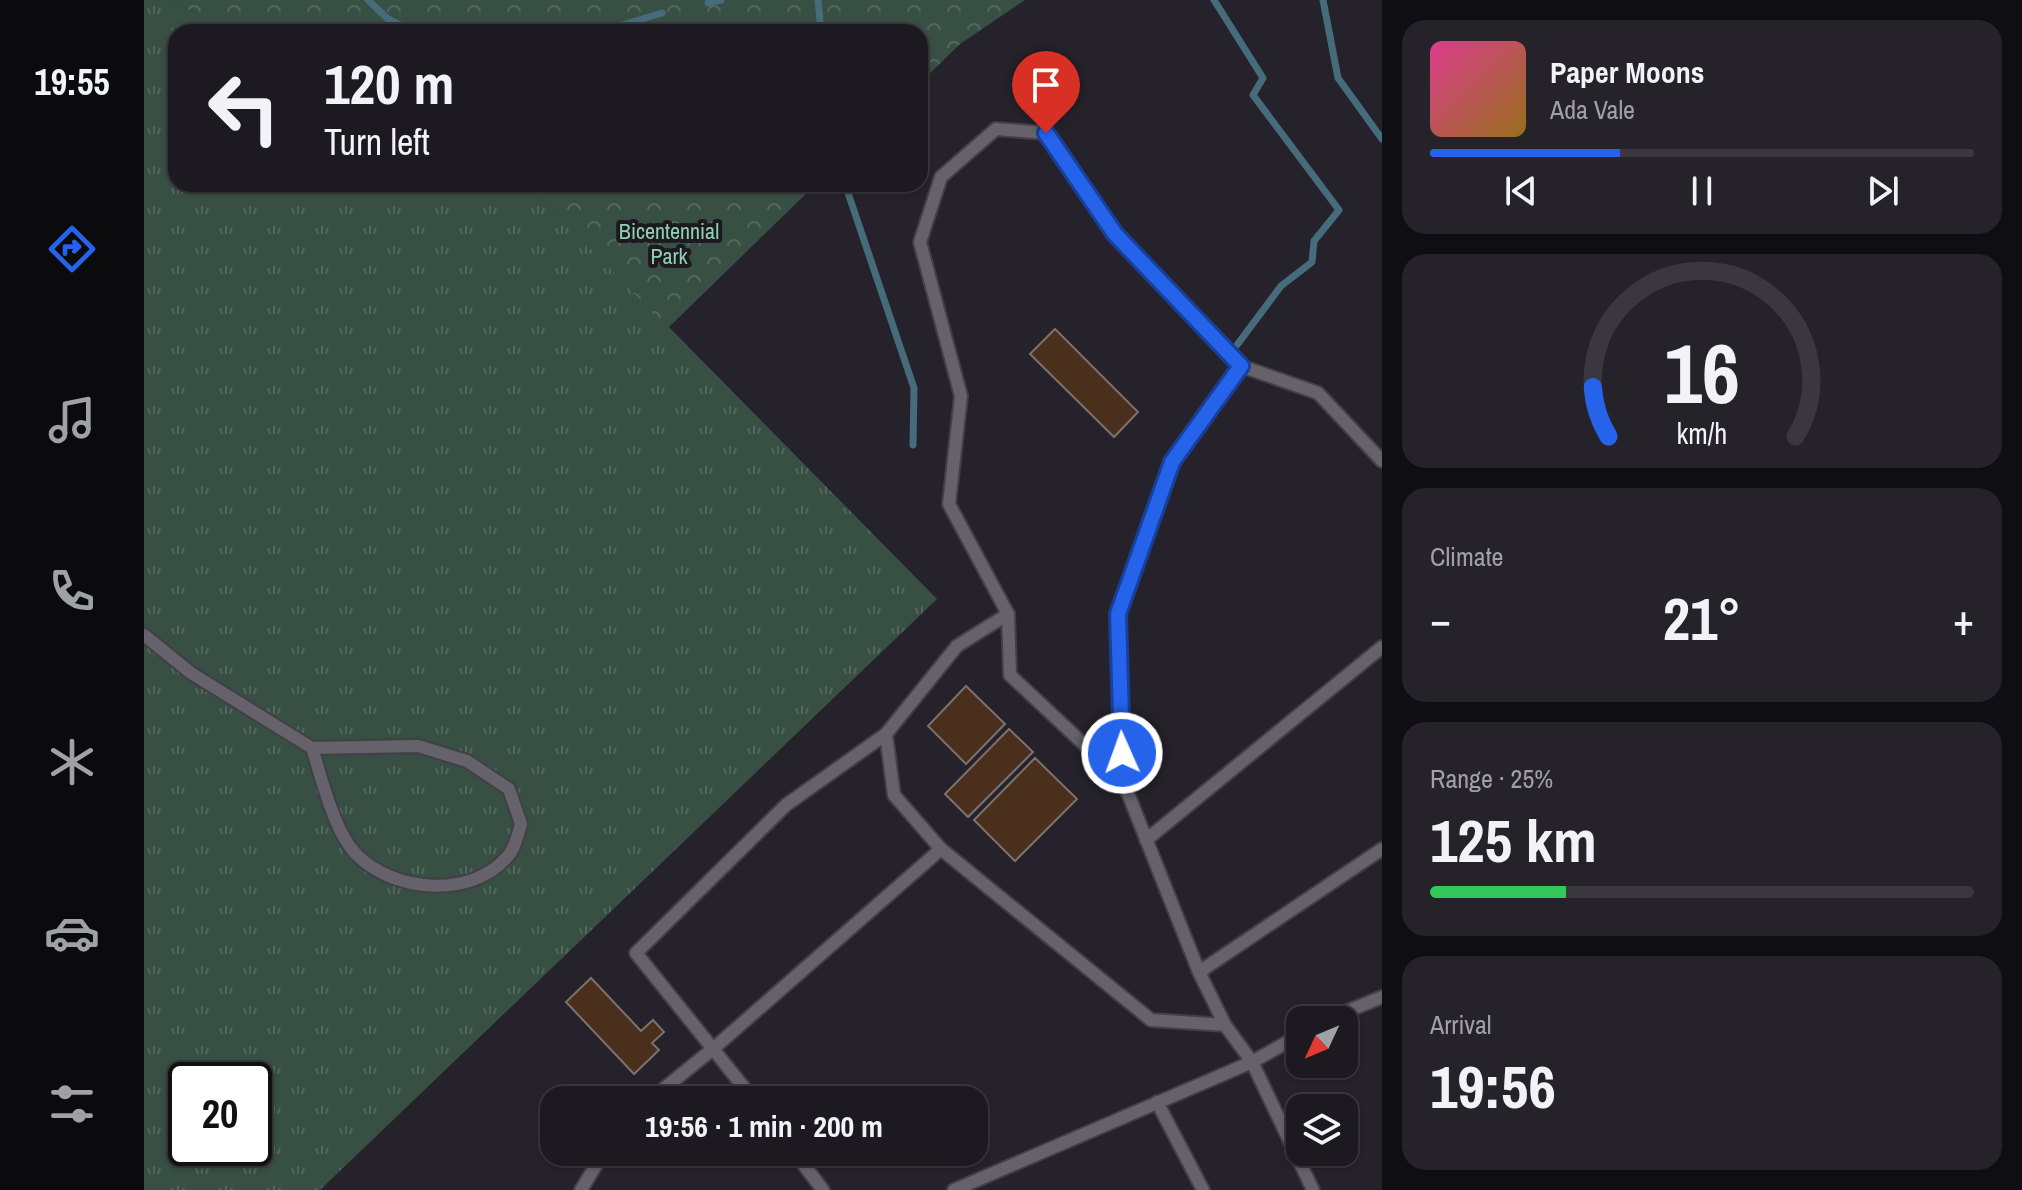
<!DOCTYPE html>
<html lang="en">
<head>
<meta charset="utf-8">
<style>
	:root { --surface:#1c1a20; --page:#252329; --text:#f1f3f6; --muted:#a0a1a5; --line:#3a383e; --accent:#2563eb }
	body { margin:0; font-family:"Archivo Narrow",sans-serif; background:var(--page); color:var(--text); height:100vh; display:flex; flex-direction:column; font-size:30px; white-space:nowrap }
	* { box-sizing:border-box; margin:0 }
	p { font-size:26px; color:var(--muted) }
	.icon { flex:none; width:44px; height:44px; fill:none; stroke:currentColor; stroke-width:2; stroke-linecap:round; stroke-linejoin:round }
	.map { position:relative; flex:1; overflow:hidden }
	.sheet { display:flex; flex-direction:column; gap:20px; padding:20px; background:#0f0e12; width:640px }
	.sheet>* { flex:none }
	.top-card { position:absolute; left:24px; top:24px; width:760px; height:168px; border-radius:24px; box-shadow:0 2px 6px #0004,0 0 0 2px var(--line); background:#1c1a20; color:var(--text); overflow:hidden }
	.needle { width:52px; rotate:226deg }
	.fabs { position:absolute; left:1142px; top:1006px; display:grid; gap:16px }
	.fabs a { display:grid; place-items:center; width:72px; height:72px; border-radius:16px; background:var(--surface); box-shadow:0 2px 6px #0004,0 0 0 2px var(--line); font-size:40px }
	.speed { position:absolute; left:24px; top:1062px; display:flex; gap:16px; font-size:40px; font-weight:700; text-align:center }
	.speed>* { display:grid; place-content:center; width:104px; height:104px; border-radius:50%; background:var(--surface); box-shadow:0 2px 6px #0004,0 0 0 2px var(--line); line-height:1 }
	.speed .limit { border:4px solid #111; border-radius:12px; background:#fff; color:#111 }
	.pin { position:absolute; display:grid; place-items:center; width:68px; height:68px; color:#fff; margin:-82px -34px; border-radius:50% 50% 50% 0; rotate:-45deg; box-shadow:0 0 8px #0007 }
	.pin .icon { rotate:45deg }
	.me { position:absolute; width:88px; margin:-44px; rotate:358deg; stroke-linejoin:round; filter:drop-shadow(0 0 6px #0008) }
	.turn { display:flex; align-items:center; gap:28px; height:168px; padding:0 24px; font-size:36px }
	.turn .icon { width:104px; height:104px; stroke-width:2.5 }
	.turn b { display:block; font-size:56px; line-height:68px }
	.big { font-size:60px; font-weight:700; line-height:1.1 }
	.sheet .card { flex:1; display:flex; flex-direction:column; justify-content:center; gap:12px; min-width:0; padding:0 28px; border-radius:24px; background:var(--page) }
	.sheet .dial { align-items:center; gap:0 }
	.dial svg { height:208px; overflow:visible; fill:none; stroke:var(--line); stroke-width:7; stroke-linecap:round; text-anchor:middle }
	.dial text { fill:var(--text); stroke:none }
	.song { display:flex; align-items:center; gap:24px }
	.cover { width:96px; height:96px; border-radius:12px; background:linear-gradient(135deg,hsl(330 70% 55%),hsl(40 70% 35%)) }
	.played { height:8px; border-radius:4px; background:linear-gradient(90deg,var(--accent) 35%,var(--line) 35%) }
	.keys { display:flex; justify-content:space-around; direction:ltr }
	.heat { display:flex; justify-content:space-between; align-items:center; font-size:44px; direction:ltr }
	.charge { height:12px; border-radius:6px; background:linear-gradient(90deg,#34c759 25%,var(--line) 0) }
	.trip { position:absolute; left:396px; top:1086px; width:448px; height:80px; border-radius:24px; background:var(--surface); box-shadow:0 2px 6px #0004,0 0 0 2px var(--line); font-weight:700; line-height:80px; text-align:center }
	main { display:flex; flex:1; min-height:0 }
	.tabs { display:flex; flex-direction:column; width:144px; justify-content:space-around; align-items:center; background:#0b0a0d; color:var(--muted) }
	.tabs .icon { width:56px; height:56px }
	.tabs .active { color:var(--accent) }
	.tabs b { font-size:36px; color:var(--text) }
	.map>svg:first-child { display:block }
</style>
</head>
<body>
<main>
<nav class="tabs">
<b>19:55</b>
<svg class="icon active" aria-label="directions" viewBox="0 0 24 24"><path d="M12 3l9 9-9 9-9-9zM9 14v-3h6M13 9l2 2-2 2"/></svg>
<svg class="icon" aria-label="music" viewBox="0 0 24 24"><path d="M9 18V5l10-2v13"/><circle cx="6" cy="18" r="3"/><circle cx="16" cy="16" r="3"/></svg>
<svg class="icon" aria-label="phone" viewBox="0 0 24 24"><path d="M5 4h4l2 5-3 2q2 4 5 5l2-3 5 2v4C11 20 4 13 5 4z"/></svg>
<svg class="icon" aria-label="climate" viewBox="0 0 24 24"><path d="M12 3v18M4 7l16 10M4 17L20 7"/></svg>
<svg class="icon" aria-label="car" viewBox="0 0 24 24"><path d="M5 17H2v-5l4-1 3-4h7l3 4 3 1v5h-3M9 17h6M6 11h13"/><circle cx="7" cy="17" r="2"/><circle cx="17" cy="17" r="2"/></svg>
<svg class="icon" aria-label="filters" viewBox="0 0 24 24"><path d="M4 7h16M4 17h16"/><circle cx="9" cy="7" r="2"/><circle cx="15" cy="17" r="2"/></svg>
</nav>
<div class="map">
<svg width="1238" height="1190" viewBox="0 0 1238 1190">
	<defs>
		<pattern id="grass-tufts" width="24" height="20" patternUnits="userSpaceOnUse" patternTransform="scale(2)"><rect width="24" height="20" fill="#384f44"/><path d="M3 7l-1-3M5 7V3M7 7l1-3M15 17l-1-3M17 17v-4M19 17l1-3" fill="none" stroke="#54675e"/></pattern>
		<pattern id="park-crowns" width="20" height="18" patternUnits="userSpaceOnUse" patternTransform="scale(2)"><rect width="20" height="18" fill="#384f44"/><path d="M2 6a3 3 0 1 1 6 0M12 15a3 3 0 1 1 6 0" fill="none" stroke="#54675e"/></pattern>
	</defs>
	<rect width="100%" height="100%" fill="#26222b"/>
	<path fill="url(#grass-tufts)" fill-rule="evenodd" d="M0,0H28L85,32H32V184H384L793,599L176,1190H0ZM42,1080H110V1148H42Z"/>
	<g fill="url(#park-crowns)">
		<path d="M28,0H881L816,44L776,83V32H85Z"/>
		<path d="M384,184H672L524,328Z"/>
	</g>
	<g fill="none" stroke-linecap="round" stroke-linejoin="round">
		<g stroke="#466b7b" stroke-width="7">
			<path d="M224,0L244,19L270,32"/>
			<path d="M674,0L677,32"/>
			<path d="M1070,0L1119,78L1109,95L1195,210L1170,241L1168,262L1137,286L1093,345"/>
			<path d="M1179,0L1194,78L1238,139"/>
			<path d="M564,3L577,0"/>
			<path d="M455,32L518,13"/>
			<path d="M701,184L770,388L769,445"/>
		</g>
	</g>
	<g fill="#4a2f1d" stroke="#7c716b" stroke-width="2">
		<path d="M911,329L994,412L970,437L886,354Z"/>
		<path d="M822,686L861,724L822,764L784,726Z"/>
		<path d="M865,729L889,752L824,817L801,794Z"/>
		<path d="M891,758L933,799L871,861L830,820Z"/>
		<path d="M447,978L497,1031L509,1020L520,1032L508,1043L515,1050L490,1074L422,1002Z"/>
	</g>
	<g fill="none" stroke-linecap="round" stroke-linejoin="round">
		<defs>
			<g id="service">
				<path d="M864,614L813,646L742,734L750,795L797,849L1007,1020L1081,1025"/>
				<path d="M0,635L47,673L168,748L274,746L323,761L365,789L377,824C374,834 371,849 363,857C327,899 250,892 213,855C190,832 178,779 168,748"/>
				<path d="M979,781L974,614L1028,462L1097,366"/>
				<path d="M1002,840L1238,647"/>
				<path d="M1055,972L1238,849"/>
				<path d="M1182,1020L1238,997"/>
				<path d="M506,1100L570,1048L797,849"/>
				<path d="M610,1100L492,953L642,805L742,734"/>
				<path d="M1013,1102L1059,1190"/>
				<path d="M650,1152L679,1190"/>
				<path d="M437,1190L460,1152"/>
				<path d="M810,1190L1108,1062L1156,1035"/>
				<path d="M1169,1190L1108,1062L1081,1025L1055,972L979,781L866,675L864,614L805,504L817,396L776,242L797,177L852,129L902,133L971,234L1097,366L1174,393L1238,461"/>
			</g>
		</defs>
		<use href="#service" stroke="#423f46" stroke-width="16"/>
		<use href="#service" stroke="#66626c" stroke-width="12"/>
	</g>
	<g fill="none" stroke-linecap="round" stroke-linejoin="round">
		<defs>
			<path id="route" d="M902,133L971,234L1097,366L1028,462L974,614L978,753"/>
		</defs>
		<use href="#route" stroke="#184099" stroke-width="20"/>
		<use href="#route" stroke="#2563eb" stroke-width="14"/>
	</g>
	<g text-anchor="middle" stroke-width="8" stroke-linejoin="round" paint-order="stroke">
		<g font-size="22" fill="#91d1b2" stroke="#1c1921">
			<text x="525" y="239">Bicentennial<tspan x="525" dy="25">Park</tspan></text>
		</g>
	</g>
</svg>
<div class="fabs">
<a><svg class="needle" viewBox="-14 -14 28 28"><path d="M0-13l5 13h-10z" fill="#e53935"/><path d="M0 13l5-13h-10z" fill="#a0a1a5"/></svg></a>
<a><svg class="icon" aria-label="layers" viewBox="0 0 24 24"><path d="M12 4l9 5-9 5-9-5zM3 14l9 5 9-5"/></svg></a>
</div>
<div class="speed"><div class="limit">20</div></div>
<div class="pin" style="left:902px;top:133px;background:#d93025"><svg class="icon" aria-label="arrive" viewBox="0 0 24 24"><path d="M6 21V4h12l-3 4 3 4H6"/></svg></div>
<svg class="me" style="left:978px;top:753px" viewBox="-20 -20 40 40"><circle r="17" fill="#2563eb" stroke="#fff" stroke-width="3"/><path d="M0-11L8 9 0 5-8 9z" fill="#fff"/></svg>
<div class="trip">19:56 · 1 min · 200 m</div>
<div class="top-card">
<div class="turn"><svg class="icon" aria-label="left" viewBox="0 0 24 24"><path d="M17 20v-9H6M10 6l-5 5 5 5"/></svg><div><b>120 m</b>Turn left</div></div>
</div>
</div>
<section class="sheet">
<div class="card">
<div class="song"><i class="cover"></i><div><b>Paper Moons</b><p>Ada Vale</p></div></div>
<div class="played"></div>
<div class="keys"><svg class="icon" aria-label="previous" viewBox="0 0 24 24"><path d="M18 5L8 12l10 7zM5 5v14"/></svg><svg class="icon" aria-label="pause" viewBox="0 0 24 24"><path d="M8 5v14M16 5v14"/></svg><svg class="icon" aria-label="next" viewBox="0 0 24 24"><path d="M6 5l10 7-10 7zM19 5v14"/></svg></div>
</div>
<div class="card dial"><svg viewBox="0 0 100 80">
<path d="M14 69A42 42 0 1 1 86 69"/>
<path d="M14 69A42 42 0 0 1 8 50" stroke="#2563eb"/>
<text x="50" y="56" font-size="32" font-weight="700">16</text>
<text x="50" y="72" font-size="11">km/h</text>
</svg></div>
<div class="card"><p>Climate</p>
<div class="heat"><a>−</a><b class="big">21°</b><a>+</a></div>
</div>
<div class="card"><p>Range · 25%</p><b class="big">125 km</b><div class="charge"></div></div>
<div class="card"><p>Arrival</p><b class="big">19:56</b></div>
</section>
</main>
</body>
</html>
